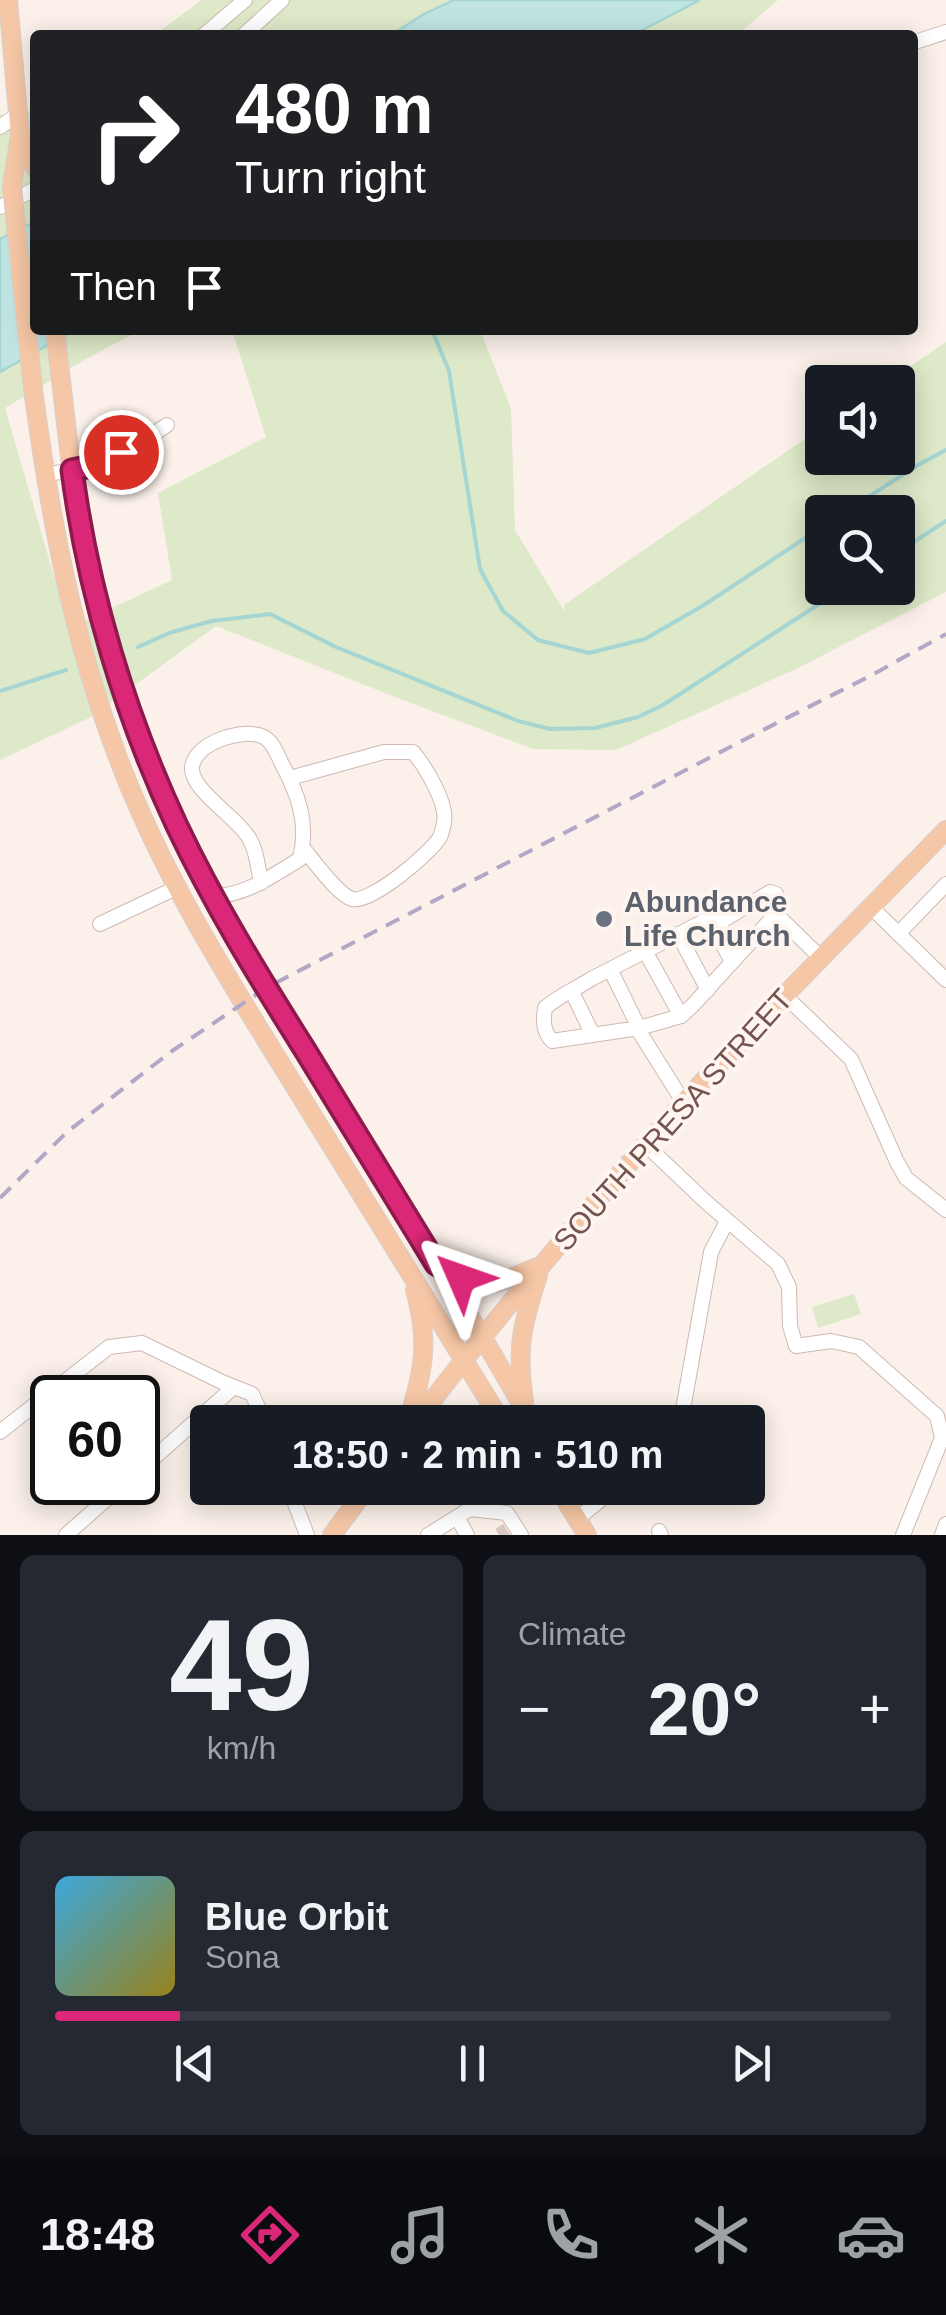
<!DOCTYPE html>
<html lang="en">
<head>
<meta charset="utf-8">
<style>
	:root { --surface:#171b24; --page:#242831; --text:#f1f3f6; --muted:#9ea1a6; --line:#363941; --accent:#db2777 }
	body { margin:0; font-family:Helvetica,sans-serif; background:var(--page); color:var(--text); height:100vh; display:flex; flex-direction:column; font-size:38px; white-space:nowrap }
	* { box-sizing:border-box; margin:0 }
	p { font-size:32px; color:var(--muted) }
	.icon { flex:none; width:55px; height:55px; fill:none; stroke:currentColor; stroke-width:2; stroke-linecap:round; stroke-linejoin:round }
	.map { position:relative; height:1535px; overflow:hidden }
	.panel { display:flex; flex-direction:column; gap:20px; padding:20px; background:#0d0f14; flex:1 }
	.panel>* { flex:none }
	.hud { position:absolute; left:30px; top:30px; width:888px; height:305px; border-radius:10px; box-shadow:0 5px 25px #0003; background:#202124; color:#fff; overflow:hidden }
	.buttons { position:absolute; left:805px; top:365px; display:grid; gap:20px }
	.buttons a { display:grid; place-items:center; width:110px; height:110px; border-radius:10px; background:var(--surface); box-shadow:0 5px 25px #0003; font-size:50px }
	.speed { position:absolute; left:30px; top:1375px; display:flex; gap:20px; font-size:50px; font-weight:700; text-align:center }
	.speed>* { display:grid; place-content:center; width:130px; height:130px; border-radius:50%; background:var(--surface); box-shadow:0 5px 25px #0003; line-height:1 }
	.speed .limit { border:5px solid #111; border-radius:15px; background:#fff; color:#111 }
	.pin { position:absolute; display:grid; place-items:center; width:85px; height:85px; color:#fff; margin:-42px; border:5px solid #fff; border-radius:50%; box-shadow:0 2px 10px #0007 }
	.me { position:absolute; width:110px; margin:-55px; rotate:313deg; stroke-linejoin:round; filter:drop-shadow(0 0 8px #0008) }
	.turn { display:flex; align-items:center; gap:35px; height:210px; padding:0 40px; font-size:45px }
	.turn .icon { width:130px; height:130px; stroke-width:2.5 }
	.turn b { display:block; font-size:70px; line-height:85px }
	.then { display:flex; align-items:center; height:95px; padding:0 40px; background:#0003; gap:20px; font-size:38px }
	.big { font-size:75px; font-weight:800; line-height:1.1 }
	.panel .tile { flex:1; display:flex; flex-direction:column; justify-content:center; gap:15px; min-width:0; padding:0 35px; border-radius:15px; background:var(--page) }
	.panel .dial { align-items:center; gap:0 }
	.dial b { font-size:130px; line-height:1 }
	.song { display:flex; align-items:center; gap:30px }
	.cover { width:120px; height:120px; border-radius:15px; background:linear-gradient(135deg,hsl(200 70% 55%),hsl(50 70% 35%)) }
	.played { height:10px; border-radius:5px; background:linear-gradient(90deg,var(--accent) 15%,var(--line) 15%) }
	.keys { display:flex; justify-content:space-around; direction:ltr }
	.heat { display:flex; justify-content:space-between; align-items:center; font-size:55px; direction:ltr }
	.panel .tiles { flex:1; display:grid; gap:20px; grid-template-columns:1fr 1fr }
	.tile:last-child { grid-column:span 2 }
	.trip { position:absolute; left:190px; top:1405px; width:575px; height:100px; border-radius:10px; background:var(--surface); box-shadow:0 5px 25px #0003; font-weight:800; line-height:100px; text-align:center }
	.dock { display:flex; height:160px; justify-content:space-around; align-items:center; background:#090b0e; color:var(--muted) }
	.dock .icon { width:70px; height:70px }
	.dock .selected { color:var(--accent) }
	.dock b { font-size:45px; color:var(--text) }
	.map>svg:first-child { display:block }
</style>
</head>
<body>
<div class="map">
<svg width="946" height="1535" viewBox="0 0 946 1535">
	<rect width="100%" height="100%" fill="#fbf1ea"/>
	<g fill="#dde9c8" fill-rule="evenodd">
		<path d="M202,0H778L737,35H154Z"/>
		<path d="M35,110V330H141L84,360L5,408L69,628L172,580L158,493L266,437L232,330H480L511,409L515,530L564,611V605L822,427V458H898V382H887L946,342V592L796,669L616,750L533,749L400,699L216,626L91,717L0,760V115ZM822,512H898V588H822Z"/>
		<path d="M854,1294L861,1314L818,1328L812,1307Z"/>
	</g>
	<g fill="#bfe4e2" stroke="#a5d6d3" stroke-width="2.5">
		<path d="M454,0H700L633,35H391L424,14Z"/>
		<path d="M35,222V330H74L0,372V239Z"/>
	</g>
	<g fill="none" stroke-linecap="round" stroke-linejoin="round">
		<g stroke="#a5d6d3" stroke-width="4">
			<path d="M432,330L449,371L480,569L503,611L538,640L589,653L645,639L704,605L822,527"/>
			<path d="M845,512L918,465L946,450"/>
			<path d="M898,552L946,521"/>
			<path d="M138,647L172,632L212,621L270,614L336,647L518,721L550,729L595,728L638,717L663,705L844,588"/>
			<path d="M0,691L66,670"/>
		</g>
		<path stroke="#dacac3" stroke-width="14" stroke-dasharray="14 7" stroke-linecap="butt" d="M499,1535L507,1530"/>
		<defs>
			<g id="minor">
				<path d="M204,35L245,0"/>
				<path d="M244,35L282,0"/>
				<path d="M912,43L946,32"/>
				<path d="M0,127L18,114"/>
				<path d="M0,207L35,189"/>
				<path d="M45,475L97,465L146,439L167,425"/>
				<path d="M290,778L384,752H413C425,766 448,804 444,822C444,825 441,835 440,837C430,854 370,904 352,899C338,895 313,860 303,848"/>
				<path d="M213,896C246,896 273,875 300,859C309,822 298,794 281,762C277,754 273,742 264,737C244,727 195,742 192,767C190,790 237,817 249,838C257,851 258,868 261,883"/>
				<path d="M871,907L946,980"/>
				<path d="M709,918L732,962"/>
				<path d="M100,924L178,887"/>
				<path d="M678,934L708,990"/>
				<path d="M898,934L946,884"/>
				<path d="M645,951L681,1016"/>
				<path d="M610,969L639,1028L552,1041C543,1031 543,1021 545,1008C558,996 576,989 591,979L718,914L722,921L770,892L776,894V914"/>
				<path d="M572,992L593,1035"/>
				<path d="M784,995L851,1059L897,1162L906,1178L946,1210"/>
				<path d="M684,1103L640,1033L639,1028L681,1016L693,1005L776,914L820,957"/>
				<path d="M646,1145L706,1202L778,1264L789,1287L790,1326L796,1346L831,1341L859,1347L937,1416L942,1438L903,1535"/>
				<path d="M674,1422L682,1415L711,1252L727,1221"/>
				<path d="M0,1432L109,1347L142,1343L222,1382L252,1394L265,1422"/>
				<path d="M138,1472L234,1387"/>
				<path d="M289,1488L307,1535"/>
				<path d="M457,1517L467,1535"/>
				<path d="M577,1519L615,1488"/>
				<path d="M659,1531L661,1535"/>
				<path d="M66,1535L126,1482"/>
				<path d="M428,1535L470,1509L507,1513L521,1535"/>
				<path d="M942,1535L946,1524"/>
			</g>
			<g id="major">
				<path d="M8,0L20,135L12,186"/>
				<path d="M21,136L35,168"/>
				<path d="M55,330L74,491L94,588L120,677L143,742L176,824L236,940L483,1338L532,1422"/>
				<path d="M33,389C50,517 73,641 120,763C165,881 234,988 300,1095C368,1204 435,1313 502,1422"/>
				<path d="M441,1266C484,1293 494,1285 537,1267"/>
				<path d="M524,1401C516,1347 522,1326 538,1275"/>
				<path d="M408,1422C423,1370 430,1344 415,1290"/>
				<path d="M415,1422C500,1313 590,1206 683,1103C768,1010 858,921 946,830"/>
				<path d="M558,1488L587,1535"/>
				<path d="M332,1535L367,1488"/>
			</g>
		</defs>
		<use href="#minor" stroke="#cfb9b2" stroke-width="16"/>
		<use href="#major" stroke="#d8cfcd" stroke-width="20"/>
		<use href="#minor" stroke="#fff" stroke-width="14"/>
		<use href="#major" stroke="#f6c7a6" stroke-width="18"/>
		<path stroke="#b1a7c6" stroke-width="4" stroke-dasharray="15 10" stroke-linecap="butt" d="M0,1198L67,1132L172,1051L266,988L759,732L870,676L946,634"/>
		<defs>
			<path id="major-bridge" d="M12,186L33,389"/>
		</defs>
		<use href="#major-bridge" stroke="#d8cfcd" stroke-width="20" stroke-linecap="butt"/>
		<use href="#major-bridge" stroke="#f6c7a6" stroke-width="18"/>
	</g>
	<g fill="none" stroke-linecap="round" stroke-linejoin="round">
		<defs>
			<path id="route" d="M121,452L96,465L72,470C88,592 125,715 177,826C214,904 259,977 305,1050C349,1121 392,1193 436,1264L461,1278"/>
		</defs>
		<use href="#route" stroke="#8e194d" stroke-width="25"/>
		<use href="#route" stroke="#db2777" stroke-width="18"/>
	</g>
	<circle fill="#6b7280" stroke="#fef5f0" stroke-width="4" cx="604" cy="919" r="10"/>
	<g text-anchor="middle" stroke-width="8" stroke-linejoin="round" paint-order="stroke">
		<g font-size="30" font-weight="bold" fill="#5b616d" stroke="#fef5f0" text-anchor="start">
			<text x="624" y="912">Abundance<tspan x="624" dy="34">Life Church</tspan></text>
		</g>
		<g font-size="30" fill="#75534e" stroke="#fef5f0">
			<text transform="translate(673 1120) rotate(-48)" y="10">SOUTH PRESA STREET</text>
		</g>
	</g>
</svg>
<div class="buttons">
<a><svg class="icon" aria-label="sound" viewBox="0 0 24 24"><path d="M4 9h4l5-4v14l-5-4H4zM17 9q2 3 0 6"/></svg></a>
<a><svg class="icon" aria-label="search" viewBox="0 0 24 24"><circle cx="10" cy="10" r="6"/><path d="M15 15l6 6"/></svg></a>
</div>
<div class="speed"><div class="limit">60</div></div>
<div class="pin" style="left:121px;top:452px;background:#d93025"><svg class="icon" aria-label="arrive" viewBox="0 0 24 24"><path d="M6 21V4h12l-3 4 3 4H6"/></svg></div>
<svg class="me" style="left:461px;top:1278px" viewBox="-20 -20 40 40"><path d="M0-17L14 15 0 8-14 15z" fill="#db2777" stroke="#fff" stroke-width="4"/></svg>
<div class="trip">18:50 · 2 min · 510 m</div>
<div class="hud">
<div class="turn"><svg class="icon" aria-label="right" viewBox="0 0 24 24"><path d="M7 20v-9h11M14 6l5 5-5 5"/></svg><div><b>480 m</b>Turn right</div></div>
<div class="then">Then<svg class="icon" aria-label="arrive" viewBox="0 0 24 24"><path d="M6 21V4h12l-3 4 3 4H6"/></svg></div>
</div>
</div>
<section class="panel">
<div class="tiles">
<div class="tile dial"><b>49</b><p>km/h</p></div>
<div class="tile"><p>Climate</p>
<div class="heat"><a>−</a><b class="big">20°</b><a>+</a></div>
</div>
<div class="tile">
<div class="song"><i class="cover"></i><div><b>Blue Orbit</b><p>Sona</p></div></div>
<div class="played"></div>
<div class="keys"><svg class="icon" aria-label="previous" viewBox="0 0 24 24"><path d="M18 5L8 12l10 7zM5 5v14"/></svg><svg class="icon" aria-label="pause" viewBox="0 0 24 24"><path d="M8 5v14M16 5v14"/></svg><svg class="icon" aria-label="next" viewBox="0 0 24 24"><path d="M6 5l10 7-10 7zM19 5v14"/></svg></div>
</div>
</div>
</section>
<nav class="dock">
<b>18:48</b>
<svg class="icon selected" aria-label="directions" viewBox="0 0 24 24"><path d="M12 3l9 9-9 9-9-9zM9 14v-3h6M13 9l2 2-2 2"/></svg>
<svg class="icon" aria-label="music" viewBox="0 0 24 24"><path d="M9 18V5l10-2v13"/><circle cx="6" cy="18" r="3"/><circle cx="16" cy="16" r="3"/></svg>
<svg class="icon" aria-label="phone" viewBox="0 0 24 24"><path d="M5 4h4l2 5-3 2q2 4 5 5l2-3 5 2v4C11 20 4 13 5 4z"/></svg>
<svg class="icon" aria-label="climate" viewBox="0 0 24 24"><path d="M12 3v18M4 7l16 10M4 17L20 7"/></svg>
<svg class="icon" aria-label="car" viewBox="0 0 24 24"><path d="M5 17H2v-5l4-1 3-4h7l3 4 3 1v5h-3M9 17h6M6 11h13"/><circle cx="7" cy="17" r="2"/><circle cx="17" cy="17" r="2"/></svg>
</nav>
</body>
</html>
